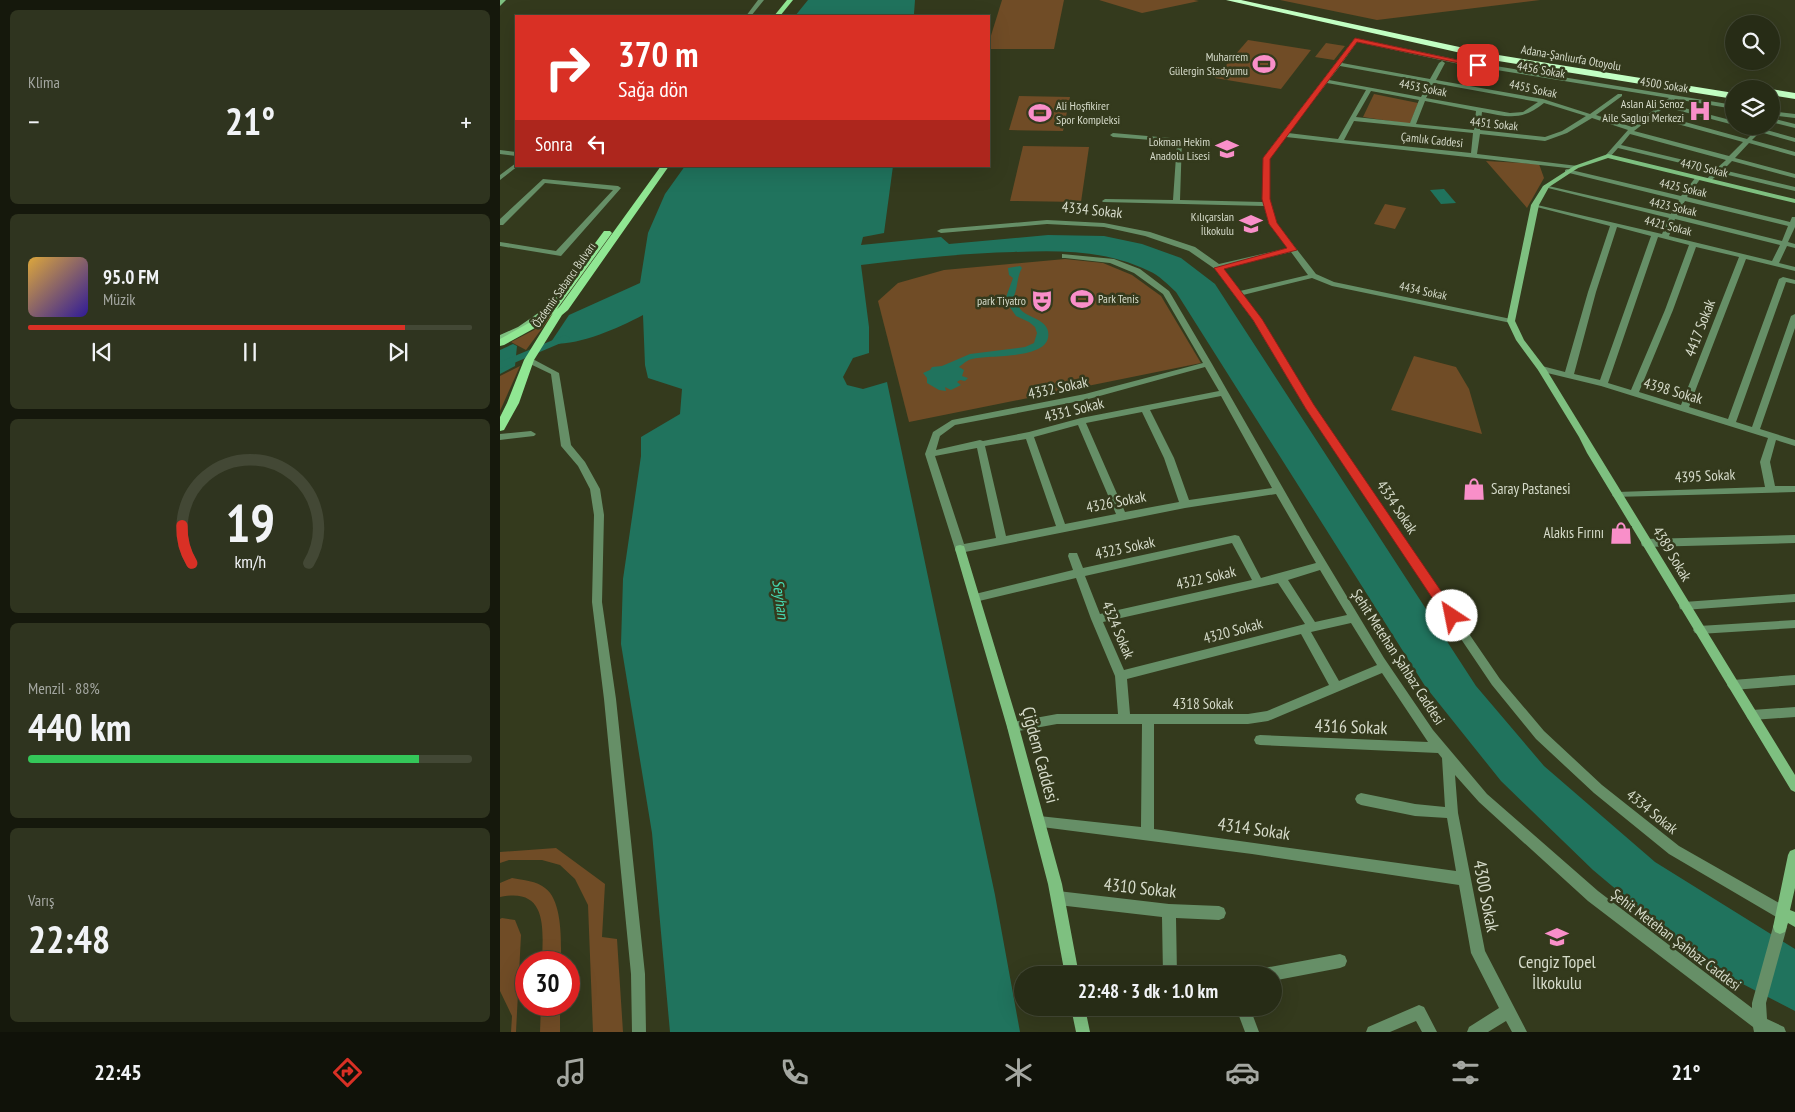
<!DOCTYPE html>
<html lang="tr">
<head>
<meta charset="utf-8">
<style>
	:root { --surface:#272c16; --page:#2f341f; --text:#f1f3f6; --muted:#a4a7a1; --line:#434835; --accent:#d93025 }
	body { margin:0; font-family:"PT Sans Narrow",sans-serif; background:var(--page); color:var(--text); height:100vh; display:flex; flex-direction:column; font-size:19px; white-space:nowrap }
	* { box-sizing:border-box; margin:0 }
	p { font-size:16px; color:var(--muted) }
	.icon { flex:none; width:28px; height:28px; fill:none; stroke:currentColor; stroke-width:2; stroke-linecap:round; stroke-linejoin:round }
	.map { position:relative; flex:1; overflow:hidden }
	.side { display:flex; flex-direction:column; gap:10px; padding:10px; background:#15180c; width:500px }
	.side>* { flex:none }
	.top-card { position:absolute; left:15px; top:15px; width:475px; height:152px; border-radius:0px; box-shadow:0 5px 20px #0002,0 0 0 1px var(--line); background:#d93025; color:#fff; overflow:hidden }
	.tools { position:absolute; left:1225px; top:15px; display:grid; gap:10px }
	.tools a { display:grid; place-items:center; width:55px; height:55px; border-radius:50%; background:var(--surface); box-shadow:0 5px 20px #0002,0 0 0 1px var(--line); font-size:25px }
	.speed { position:absolute; left:15px; top:951px; display:flex; gap:10px; font-size:25px; font-weight:700; text-align:center }
	.speed>* { display:grid; place-content:center; width:65px; height:65px; border-radius:50%; background:var(--surface); box-shadow:0 5px 20px #0002,0 0 0 1px var(--line); line-height:1 }
	.speed .limit { border:8px solid #d22; background:#fff; color:#111 }
	.pin { position:absolute; display:grid; place-items:center; width:42px; height:42px; color:#fff; margin:-21px; border-radius:10px; box-shadow:0 2px 8px #0006 }
	.me { position:absolute; width:55px; margin:-28px; rotate:326deg; stroke-linejoin:round; filter:drop-shadow(0 0 4px #0008) }
	.turn { display:flex; align-items:center; gap:18px; height:105px; padding:0 20px; font-size:22px }
	.turn .icon { width:65px; height:65px; stroke-width:2.5 }
	.turn b { display:block; font-size:35px; line-height:42px }
	.then { display:flex; align-items:center; height:48px; padding:0 20px; background:#0003; gap:10px; font-size:19px }
	.big { font-size:38px; font-weight:600; line-height:1.1 }
	.side .card { flex:1; display:flex; flex-direction:column; justify-content:center; gap:8px; min-width:0; padding:0 18px; border-radius:8px; background:var(--page) }
	.side .dial { align-items:center; gap:0 }
	.dial svg { height:130px; overflow:visible; fill:none; stroke:var(--line); stroke-width:7; stroke-linecap:round; text-anchor:middle }
	.dial text { fill:var(--text); stroke:none }
	.song { display:flex; align-items:center; gap:15px }
	.cover { width:60px; height:60px; border-radius:8px; background:linear-gradient(135deg,hsl(40 70% 55%),hsl(250 70% 35%)) }
	.played { height:5px; border-radius:2px; background:linear-gradient(90deg,var(--accent) 85%,var(--line) 85%) }
	.keys { display:flex; justify-content:space-around; direction:ltr }
	.heat { display:flex; justify-content:space-between; align-items:center; font-size:28px; direction:ltr }
	.charge { height:8px; border-radius:4px; background:linear-gradient(90deg,#34c759 88%,var(--line) 0) }
	.trip { position:absolute; left:514px; top:966px; width:268px; height:50px; border-radius:25px; background:var(--surface); box-shadow:0 5px 20px #0002,0 0 0 1px var(--line); font-weight:600; line-height:50px; text-align:center }
	.tabs { display:flex; height:80px; justify-content:space-around; align-items:center; background:#101209; color:var(--muted) }
	.tabs .icon { width:35px; height:35px }
	.tabs .current { color:var(--accent) }
	.tabs b { font-size:22px; color:var(--text) }
	main { display:flex; flex:1; min-height:0 }
	.map>svg:first-child { display:block }
</style>
</head>
<body>
<main>
<section class="side">
<div class="card"><p>Klima</p>
<div class="heat"><a>−</a><b class="big">21°</b><a>+</a></div>
</div>
<div class="card">
<div class="song"><i class="cover"></i><div><b>95.0 FM</b><p>Müzik</p></div></div>
<div class="played"></div>
<div class="keys"><svg class="icon" aria-label="previous" viewBox="0 0 24 24"><path d="M18 5L8 12l10 7zM5 5v14"/></svg><svg class="icon" aria-label="pause" viewBox="0 0 24 24"><path d="M8 5v14M16 5v14"/></svg><svg class="icon" aria-label="next" viewBox="0 0 24 24"><path d="M6 5l10 7-10 7zM19 5v14"/></svg></div>
</div>
<div class="card dial"><svg viewBox="0 0 100 80">
<path d="M14 69A42 42 0 1 1 86 69"/>
<path d="M14 69A42 42 0 0 1 8 46" stroke="#d93025"/>
<text x="50" y="56" font-size="32" font-weight="700">19</text>
<text x="50" y="72" font-size="11">km/h</text>
</svg></div>
<div class="card"><p>Menzil · 88%</p><b class="big">440 km</b><div class="charge"></div></div>
<div class="card"><p>Varış</p><b class="big">22:48</b></div>
</section>
<div class="map">
<svg width="1295" height="1032" viewBox="0 0 1295 1032">
	<rect width="100%" height="100%" fill="#343a1d"/>
	<g fill="#704c26">
		<path d="M502,0H564L554,49H489V42Z"/>
		<path d="M599,0H694L699,1L642,13Z"/>
		<path d="M780,0H1040L877,20Z"/>
		<path d="M748,40L811,50L781,89L715,78Z"/>
		<path d="M826,43L845,46L834,60L815,57Z"/>
		<path d="M874,94L918,103L910,124L863,117Z"/>
		<path d="M519,96L570,97L563,131L509,130Z"/>
		<path d="M523,146L589,147L581,202L510,201Z"/>
		<path d="M986,161L1039,164L1044,178L1027,208Z"/>
		<path d="M885,204L906,208L895,229L874,224Z"/>
		<path d="M565,259L603,263L632,275L661,296L701,363L409,422L378,301L398,283L444,270Z"/>
		<path d="M90,262H91L26,350L11,342L34,330L46,320Z"/>
		<path d="M914,356L956,367L969,389L982,434L891,410Z"/>
		<path d="M20,366L0,411V376Z"/>
		<path d="M56,848L105,884L102,937L117,939L123,1032H93L88,905L75,879L60,865L42,860H9L0,863V852Z"/>
		<path d="M12,878C23,880 37,881 45,888C63,901 61,943 61,962H42C43,929 48,887 0,897V883Z"/>
		<path d="M2,918L15,920L21,935L16,1032H11L12,1016L0,991V919Z"/>
		<path d="M41,1005H60V1032H40Z"/>
	</g>
	<g fill="#20735d">
		<path d="M308,0H415L414,14V16H295Z"/>
		<path d="M185,166H393L384,233L363,237L361,245L441,237L449,244L548,235L604,236L642,244L681,258L715,284L976,686L1044,766L1155,862L1295,949V1011L1206,965L1093,870L1001,781L925,686L676,292C668,285 659,275 649,271C606,250 560,250 514,252C463,253 412,259 361,265L369,327V353L353,358L343,377L347,385L363,389L387,382L495,895L520,1032H170L152,833L121,644L123,579L141,456V437L180,414L182,389L148,378L145,365L143,315C116,329 83,344 53,344L51,342L69,315L140,283L148,233L165,194Z"/>
		<path d="M944,189L956,203L941,204L930,190Z"/>
		<path d="M520,266L522,268C517,276 518,287 514,296C516,301 518,306 521,310C529,318 545,319 548,331C554,361 488,354 472,359C467,360 463,364 459,367L464,370L462,376L468,378L465,381L460,380L457,382L461,385L451,390L445,387L446,391L439,390L427,383V378L423,373L430,370L432,367L442,366L470,354L525,347L534,343L537,333L535,327L529,322L516,316L505,300L513,278L509,275L508,268Z"/>
		<path d="M13,344L17,346L15,366L0,374V350Z"/>
	</g>
	<g fill="none" stroke-linecap="round" stroke-linejoin="round">
		<path fill="#20735d" fill-rule="evenodd" d="M65,335L70,338L68,340L0,369V362Z"/>
		<g fill="#668f67" fill-rule="evenodd">
			<path d="M258,0H264L251,16H246Z"/>
			<path d="M855,38L959,60L1234,105V109L1175,99L1169,104L1234,121V125L1165,107L1156,114L1247,139L1255,131L1241,126L1258,128L1266,126L1263,129L1295,138V142L1260,132L1252,140L1295,152V156L1249,143L1235,158L1295,174V178L1232,161L1223,170L1295,187V191L1220,173L1209,182L1206,180L1214,171L1118,148L1110,157H1106L1105,156L1128,130L1092,118L1067,133L1045,141L980,134L977,154L1078,166V168L1076,169L786,137L769,158V199L777,224L816,274L834,282L1011,319L1015,321L1011,323L832,286L812,278L743,295L761,319L813,406L1000,679L1044,731L1102,785L1179,846L1288,908L1290,913L1288,918L1283,920L1278,918L1169,854L1094,793L1036,739L992,685L806,409L753,320L715,269L689,251L645,236L604,227L547,224L441,233L437,231L441,229L547,220L604,223L650,232L695,247L719,264L788,248L769,224L764,206L603,202L602,201L605,199L673,200L677,142L613,137L610,135L613,133L682,139L680,200L763,202V158ZM857,42L959,64L1169,98L1132,127L1096,115L1122,96V94H1118L1090,114L1043,99L936,80L945,63L942,61L939,63L930,79L842,63ZM840,66L929,82L921,97L829,80ZM827,83L866,90L838,139L788,133ZM934,83L1038,102L1023,112L1010,113L926,98ZM871,91L919,100L910,123L856,117ZM925,101L976,111L974,130L916,124ZM1044,103L1086,116L1062,131L1045,137L980,130L982,112C1008,117 1022,121 1044,103ZM1152,117L1243,142L1229,156L1134,131ZM854,121L973,133L971,153L844,140ZM1130,134L1226,160L1217,168L1121,145ZM791,252L808,275L740,291L723,268Z"/>
			<path d="M1271,111L1295,114V118L1271,115Z"/>
			<path d="M1271,118L1295,124V128L1271,122Z"/>
			<path d="M0,150L16,152V156L0,154Z"/>
			<path d="M16,163V166H18L0,180V175Z"/>
			<path d="M1067,169L1181,196L1196,177L1198,176L1201,178L1187,197L1290,222L1292,217H1295V227L1288,242L1295,244V248L1287,246L1279,263L1295,267V271L1246,259L1189,407L1228,419L1279,279L1283,277L1295,280V284L1286,282L1236,422L1252,427L1291,316L1295,314V328L1260,429L1295,440V446L1276,440L1270,462L1275,486H1295V492L1114,497L1112,495L1114,493L1117,492L1265,487L1260,462L1268,438L1101,386L1039,371L1038,369L1042,366L1065,372L1088,292L1110,226L1033,206V204L1162,234L1169,218L1044,187V185L1171,214L1179,200L1065,172V170ZM1185,201L1288,226L1282,241L1177,215ZM1175,219L1280,245L1272,261L1169,236ZM1117,227L1151,236L1100,380L1074,374L1096,292ZM1158,237L1189,245L1165,310L1131,390L1108,383ZM1196,247L1239,257L1181,405L1139,392L1173,310Z"/>
			<path d="M43,179L118,186L121,188L61,256L0,246V242L56,251L113,190L45,183L3,225H0V219Z"/>
			<path d="M562,254L614,259L640,269L669,291L712,364L808,532L884,658L933,730L987,794L1098,891L1252,1008V1003L1273,927L1275,922L1280,920L1285,922L1287,927L1266,1003L1267,1019L1284,1027L1286,1032H1254L1253,1027L1088,901L979,802L955,775L958,813L985,951L1027,1032H1012L1006,1021L988,1032H967L969,1027L999,1008L971,953L959,885L752,854L534,826L533,822L534,818L539,816L641,827L642,724H557L513,732L509,731L507,727L509,723L513,722L557,714H618L615,676L591,619L576,578L475,602L471,601L470,598L471,595L573,570L568,556L569,553H577L583,568L735,535L739,536L761,578L816,563L776,494L685,508L460,553L456,552L425,454L433,432L452,420L585,394L703,363L663,294L634,273L610,263L565,258H562ZM705,367L719,391L581,418L529,432L483,441L480,440L436,450L440,436L455,425L585,400ZM721,396L772,488L689,500L674,458L650,410ZM642,412L664,458L679,502L625,512L586,423ZM578,425L616,514L565,524L534,437ZM526,439L556,526L506,536L485,446ZM477,448L496,538L464,544L435,456ZM732,543L752,580L600,614L585,576ZM820,570L847,615L815,622L788,580ZM778,583L805,624L624,670L603,622ZM851,623L877,665L839,681L811,632ZM801,634L829,685L767,711L748,714H630L627,679ZM882,673L928,742L760,735L756,736L754,740L756,744L760,745L938,753L942,758L945,807L915,804L861,793L857,795L855,799L857,803L861,805L915,816L947,818L956,871L654,829V724H748L768,721Z"/>
			<path d="M29,357L59,373L71,445L85,462L100,489L104,515L102,602L116,699L145,974L146,1032H132L131,974L104,699L92,602L94,515L90,489L78,466L61,446L51,374L26,362L25,360Z"/>
			<path d="M31,431L36,434L34,436L0,440V434Z"/>
			<path d="M1295,535V543L1146,547L1142,546L1141,543L1142,540L1146,539Z"/>
			<path d="M1295,594V602L1184,610L1180,609L1179,606L1180,603L1184,602Z"/>
			<path d="M1295,620V628L1199,634L1195,633L1193,630L1195,627L1199,626Z"/>
			<path d="M1295,675V685L1233,690L1229,688L1227,685L1229,682L1233,680Z"/>
			<path d="M1295,707V717L1252,720L1248,719L1246,715L1248,711L1252,710Z"/>
			<path d="M558,891L669,904L719,906L724,908L726,913L724,918L719,920L676,918L677,975H663L662,917L558,905L553,903L551,898L553,893Z"/>
			<path d="M840,954L845,956L847,961L845,966L840,968L772,981V975H757L759,970L764,968Z"/>
			<path d="M919,1005L924,1007L937,1032H922L916,1021L890,1032H866L868,1027Z"/>
			<path d="M736,1008H750L759,1032H745Z"/>
		</g>
		<g fill="#7ec080" fill-rule="evenodd">
			<path d="M6,0L0,6V0Z"/>
			<path d="M1108,154L1295,199V203L1108,158L1078,168L1049,187L1039,205L1015,321L1024,340L1046,369L1295,775V792L1291,790L1087,453L1079,437L1038,370L1016,340L1007,321L1031,205L1043,186L1074,166Z"/>
			<path d="M44,309H50L51,311L24,331L0,340V335L18,327Z"/>
			<path d="M460,545L464,546L465,549L519,727L562,884L579,975H565L548,884L507,727L455,549L456,546Z"/>
			<path d="M1295,849V888L1290,910L1295,912V927L1288,923L1285,932L1280,934L1275,932L1273,927L1288,855L1290,851Z"/>
			<path d="M571,1008H585L590,1032H576Z"/>
		</g>
		<g fill="#90e793" fill-rule="evenodd">
			<path d="M287,0H293L280,16H274Z"/>
			<path d="M161,166H169L68,310L62,315L34,360L19,403L4,430L0,431V417L7,403L24,360L53,313L44,323L4,345L0,346V339L36,319L50,304L104,231H110L112,233L57,309L60,306Z"/>
		</g>
		<g fill="#c2ffc3" fill-rule="evenodd">
			<path d="M726,0H741L992,54L1234,93V99L992,60Z"/>
			<path d="M1271,89L1295,93V99L1271,95Z"/>
		</g>
	</g>
	<path fill="#d93025" stroke="#8d1f18" d="M855,38L981,65L978,67L857,42L770,159V199L777,223L797,250L724,269L762,319L814,405L956,613L958,616L956,620H947L806,409L753,320L714,268L787,248L769,224L762,199L763,158Z"/>
	<defs>
		<symbol id="stadium-bare" viewBox="-9 -9 18 18"><path d="M0-5a6.5 5 0 1 0 0 10a6.5 5 0 1 0 0-10ZM-3.5-1.8h7v3.6h-7Z" fill="#f98fc9" stroke="#343a1d" stroke-width="2.5" paint-order="stroke"/></symbol>
		<symbol id="hospital-bare" viewBox="-9 -9 18 18"><path d="M-5-5h3v3.5h4V-5h3V5h-3V1.5h-4V5h-3Z" fill="#f98fc9" stroke="#343a1d" stroke-width="2.5" paint-order="stroke"/></symbol>
		<symbol id="school-bare" viewBox="-9 -9 18 18"><path d="M0-5L7-2L0 1L-7-2ZM-4 1L0 2.5L4 1V4Q0 6-4 4Z" fill="#f98fc9" stroke="#343a1d" stroke-width="2.5" paint-order="stroke"/></symbol>
		<symbol id="theatre-bare" viewBox="-9 -9 18 18"><path d="M-5-5.5Q0-4 5-5.5V0Q5 5 0 6Q-5 5-5 0ZM-3.3-2.5H-1v1.5H-3.3ZM1-2.5H3.3v1.5H1ZM-2.8 1Q0 5.5 2.8 1Z" fill="#f98fc9" stroke="#343a1d" stroke-width="2.5" paint-order="stroke"/></symbol>
		<symbol id="shop-bare" viewBox="-9 -9 18 18"><path d="M-5-2.5h2.3a2.7 3.5 0 0 1 5.4 0H5L5.5 6h-11ZM-1.5-2.5h3a1.5 2.3 0 0 0-3 0Z" fill="#f98fc9" stroke="#343a1d" stroke-width="2.5" paint-order="stroke"/></symbol>
	</defs>
	<g fill-rule="evenodd">
		<use href="#stadium-bare" x="748" y="48" width="32" height="32"/>
		<use href="#hospital-bare" x="1184" y="95" width="32" height="32"/>
		<use href="#stadium-bare" x="524" y="97" width="32" height="32"/>
		<use href="#school-bare" x="711" y="133" width="32" height="32"/>
		<use href="#school-bare" x="735" y="208" width="32" height="32"/>
		<use href="#stadium-bare" x="566" y="283" width="32" height="32"/>
		<use href="#theatre-bare" x="526" y="285" width="32" height="32"/>
		<use href="#shop-bare" x="958" y="473" width="32" height="32"/>
		<use href="#shop-bare" x="1105" y="517" width="32" height="32"/>
		<use href="#school-bare" x="1041" y="921" width="32" height="32"/>
	</g>
	<g text-anchor="middle" stroke-width="5" stroke-linejoin="round" paint-order="stroke">
		<g font-size="12" fill="#d6dbca" stroke="#343a1d" text-anchor="end">
			<text x="748" y="61">Muharrem<tspan x="748" dy="14">Gülergin Stadyumu</tspan></text>
			<text x="1184" y="108">Aslan Ali Senoz<tspan x="1184" dy="14">Aile Saglıgı Merkezi</tspan></text>
			<text x="556" y="110" text-anchor="start">Ali Hoşfikirer<tspan x="556" dy="14">Spor Kompleksi</tspan></text>
			<text x="710" y="146">Lokman Hekim<tspan x="710" dy="14">Anadolu Lisesi</tspan></text>
			<text x="734" y="221">Kılıçarslan<tspan x="734" dy="14">İlkokulu</tspan></text>
			<text x="598" y="303" text-anchor="start">Park Tenis</text>
			<text x="526" y="305">park Tiyatro</text>
		</g>
		<g font-size="12" fill="#d6dbca" stroke="#343a1d">
			<text transform="translate(1071 58) rotate(10)" y="4">Adana-Şanlıurfa Otoyolu</text>
			<text transform="translate(1041 70) rotate(10)" y="4">4456 Sokak</text>
			<text transform="translate(1164 85) rotate(9)" y="4">4500 Sokak</text>
			<text transform="translate(923 88) rotate(11)" y="4">4453 Sokak</text>
			<text transform="translate(1033 89) rotate(12)" y="4">4455 Sokak</text>
			<text transform="translate(994 124) rotate(6)" y="4">4451 Sokak</text>
			<text transform="translate(932 140) rotate(6)" y="4">Çamlık Caddesi</text>
			<text transform="translate(1204 168) rotate(13)" y="4">4470 Sokak</text>
			<text transform="translate(1183 188) rotate(13)" y="4">4425 Sokak</text>
			<text transform="translate(1173 207) rotate(13)" y="4">4423 Sokak</text>
			<text transform="translate(1168 226) rotate(14)" y="4">4421 Sokak</text>
			<text transform="translate(64 285) rotate(-55)" y="4">Özdemir Sabancı Bulvarı</text>
			<text transform="translate(923 291) rotate(12)" y="4">4434 Sokak</text>
		</g>
		<g font-size="15" fill="#d6dbca" stroke="#343a1d">
			<text transform="translate(592 210) rotate(6)" y="5">4334 Sokak</text>
			<text transform="translate(1200 328) rotate(-69)" y="5">4417 Sokak</text>
			<text transform="translate(558 388) rotate(-12)" y="5">4332 Sokak</text>
			<text transform="translate(1173 391) rotate(16)" y="5">4398 Sokak</text>
			<text transform="translate(574 410) rotate(-14)" y="5">4331 Sokak</text>
			<text transform="translate(1205 476) rotate(-3)" y="5">4395 Sokak</text>
			<text transform="translate(616 502) rotate(-11)" y="5">4326 Sokak</text>
			<text transform="translate(897 507) rotate(56)" y="5">4334 Sokak</text>
			<text transform="translate(625 548) rotate(-12)" y="5">4323 Sokak</text>
			<text transform="translate(1172 554) rotate(59)" y="5">4389 Sokak</text>
			<text transform="translate(706 578) rotate(-13)" y="5">4322 Sokak</text>
			<text transform="translate(618 630) rotate(67)" y="5">4324 Sokak</text>
			<text transform="translate(733 631) rotate(-15)" y="5">4320 Sokak</text>
			<text transform="translate(898 657) rotate(57)" y="5">Şehit Metehan Şahbaz Caddesi</text>
			<text x="703" y="709">4318 Sokak</text>
			<text transform="translate(1152 812) rotate(39)" y="5">4334 Sokak</text>
			<text transform="translate(1176 940) rotate(37)" y="5">Şehit Metehan Şahbaz Caddesi</text>
		</g>
		<g font-size="15" fill="#d6dbca" stroke="#343a1d" text-anchor="start">
			<text x="991" y="494">Saray Pastanesi</text>
			<text x="1104" y="538" text-anchor="end">Alakıs Fırını</text>
		</g>
		<g font-size="16" font-style="italic" fill="#46dbb3" stroke="#343a1d">
			<text transform="translate(281 599) rotate(82)" y="6">Seyhan</text>
		</g>
		<g font-size="18" fill="#d6dbca" stroke="#343a1d">
			<text transform="translate(851 727) rotate(2)" y="6">4316 Sokak</text>
			<text transform="translate(540 755) rotate(75)" y="6">Çiğdem Caddesi</text>
			<text transform="translate(754 829) rotate(8)" y="6">4314 Sokak</text>
			<text transform="translate(640 888) rotate(6)" y="6">4310 Sokak</text>
			<text transform="translate(986 896) rotate(79)" y="6">4300 Sokak</text>
		</g>
		<g font-size="18" fill="#d6dbca" stroke="#343a1d">
			<text x="1057" y="968">Cengiz Topel<tspan x="1057" dy="21">İlkokulu</tspan></text>
		</g>
	</g>
</svg>
<div class="tools">
<a><svg class="icon" aria-label="search" viewBox="0 0 24 24"><circle cx="10" cy="10" r="6"/><path d="M15 15l6 6"/></svg></a>
<a><svg class="icon" aria-label="layers" viewBox="0 0 24 24"><path d="M12 4l9 5-9 5-9-5zM3 14l9 5 9-5"/></svg></a>
</div>
<div class="speed"><div class="limit">30</div></div>
<div class="pin" style="left:978px;top:65px;background:#d93025"><svg class="icon" aria-label="arrive" viewBox="0 0 24 24"><path d="M6 21V4h12l-3 4 3 4H6"/></svg></div>
<svg class="me" style="left:952px;top:616px" viewBox="-20 -20 40 40"><circle r="19" fill="#fff"/><path d="M0-13L10 11 0 6-10 11z" fill="#d93025"/></svg>
<div class="trip">22:48 · 3 dk · 1.0 km</div>
<div class="top-card">
<div class="turn"><svg class="icon" aria-label="right" viewBox="0 0 24 24"><path d="M7 20v-9h11M14 6l5 5-5 5"/></svg><div><b>370 m</b>Sağa dön</div></div>
<div class="then">Sonra<svg class="icon" aria-label="left" viewBox="0 0 24 24"><path d="M17 20v-9H6M10 6l-5 5 5 5"/></svg></div>
</div>
</div>
</main>
<nav class="tabs">
<b>22:45</b>
<svg class="icon current" aria-label="directions" viewBox="0 0 24 24"><path d="M12 3l9 9-9 9-9-9zM9 14v-3h6M13 9l2 2-2 2"/></svg>
<svg class="icon" aria-label="music" viewBox="0 0 24 24"><path d="M9 18V5l10-2v13"/><circle cx="6" cy="18" r="3"/><circle cx="16" cy="16" r="3"/></svg>
<svg class="icon" aria-label="phone" viewBox="0 0 24 24"><path d="M5 4h4l2 5-3 2q2 4 5 5l2-3 5 2v4C11 20 4 13 5 4z"/></svg>
<svg class="icon" aria-label="climate" viewBox="0 0 24 24"><path d="M12 3v18M4 7l16 10M4 17L20 7"/></svg>
<svg class="icon" aria-label="car" viewBox="0 0 24 24"><path d="M5 17H2v-5l4-1 3-4h7l3 4 3 1v5h-3M9 17h6M6 11h13"/><circle cx="7" cy="17" r="2"/><circle cx="17" cy="17" r="2"/></svg>
<svg class="icon" aria-label="filters" viewBox="0 0 24 24"><path d="M4 7h16M4 17h16"/><circle cx="9" cy="7" r="2"/><circle cx="15" cy="17" r="2"/></svg>
<b>21°</b>
</nav>
</body>
</html>
